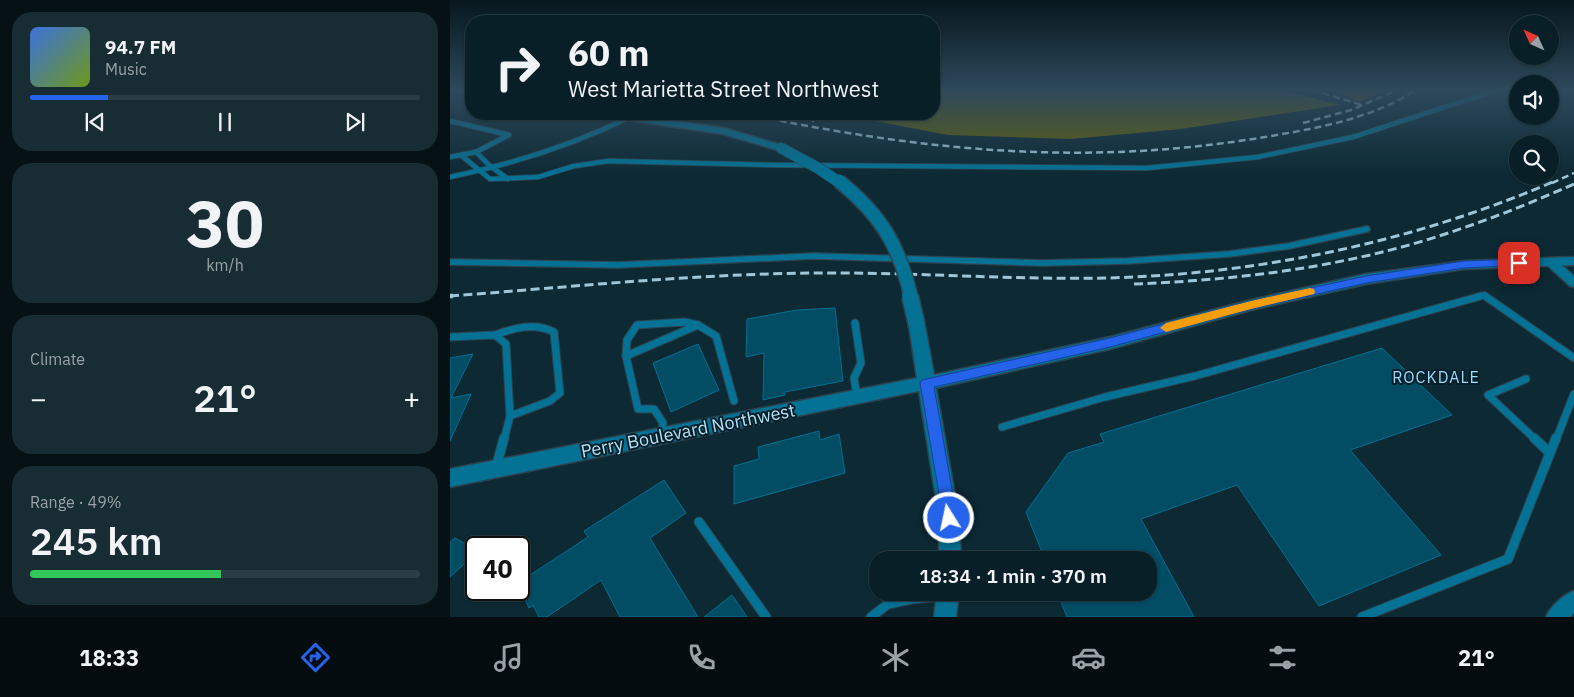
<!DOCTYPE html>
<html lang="en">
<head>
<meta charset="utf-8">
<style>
	:root { --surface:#091f27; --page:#172c33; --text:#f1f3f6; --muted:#99a2a7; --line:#293d44; --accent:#2563eb }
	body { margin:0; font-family:"IBM Plex Sans",sans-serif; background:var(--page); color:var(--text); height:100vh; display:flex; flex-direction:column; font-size:19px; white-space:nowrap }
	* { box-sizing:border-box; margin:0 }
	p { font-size:16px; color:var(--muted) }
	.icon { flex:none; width:28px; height:28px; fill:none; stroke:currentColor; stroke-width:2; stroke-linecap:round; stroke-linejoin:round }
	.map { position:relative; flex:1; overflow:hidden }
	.drawer { display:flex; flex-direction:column; gap:12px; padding:12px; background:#051115; width:450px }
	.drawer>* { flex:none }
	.banner { position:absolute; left:15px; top:15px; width:475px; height:105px; border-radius:20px; box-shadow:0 1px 4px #0004,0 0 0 1px var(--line); background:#091f27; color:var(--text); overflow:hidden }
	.needle { width:32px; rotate:315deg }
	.tools { position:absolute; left:1059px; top:15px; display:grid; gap:10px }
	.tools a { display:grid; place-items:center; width:50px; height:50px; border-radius:50%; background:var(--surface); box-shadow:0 1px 4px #0004,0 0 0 1px var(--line); font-size:25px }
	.speed { position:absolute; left:15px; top:536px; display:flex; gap:10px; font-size:25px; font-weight:700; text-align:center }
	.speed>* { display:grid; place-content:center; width:65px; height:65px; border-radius:50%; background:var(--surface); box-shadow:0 1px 4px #0004,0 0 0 1px var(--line); line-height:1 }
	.speed .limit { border:2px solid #111; border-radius:8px; background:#fff; color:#111 }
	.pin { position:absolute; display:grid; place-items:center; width:42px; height:42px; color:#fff; margin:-21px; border-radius:10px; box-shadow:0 2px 8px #0006 }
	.me { position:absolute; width:55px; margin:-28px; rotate:350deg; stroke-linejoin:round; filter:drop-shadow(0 0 4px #0008) }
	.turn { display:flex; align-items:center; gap:18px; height:105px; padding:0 20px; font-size:22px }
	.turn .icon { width:65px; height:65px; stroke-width:2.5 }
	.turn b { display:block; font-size:35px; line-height:42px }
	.big { font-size:38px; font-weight:600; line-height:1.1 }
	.drawer .card { flex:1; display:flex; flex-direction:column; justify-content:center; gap:8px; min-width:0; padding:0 18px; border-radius:20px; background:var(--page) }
	.drawer .dial { align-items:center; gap:0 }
	.dial b { font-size:65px; line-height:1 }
	.song { display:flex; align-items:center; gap:15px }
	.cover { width:60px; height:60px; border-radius:8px; background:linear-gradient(135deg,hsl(220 70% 55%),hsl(80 70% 35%)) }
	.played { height:5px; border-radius:2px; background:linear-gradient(90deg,var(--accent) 20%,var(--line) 20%) }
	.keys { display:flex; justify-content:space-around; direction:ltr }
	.heat { display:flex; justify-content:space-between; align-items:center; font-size:28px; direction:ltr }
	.charge { height:8px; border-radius:4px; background:linear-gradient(90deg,#34c759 49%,var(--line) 0) }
	.trip { position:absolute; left:419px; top:551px; width:288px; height:50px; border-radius:20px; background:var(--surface); box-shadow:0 1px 4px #0004,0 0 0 1px var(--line); font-weight:600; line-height:50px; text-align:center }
	.tab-bar { display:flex; height:80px; justify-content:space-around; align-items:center; background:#040c10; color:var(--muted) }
	.tab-bar .icon { width:35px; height:35px }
	.tab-bar .active { color:var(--accent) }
	.tab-bar b { font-size:22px; color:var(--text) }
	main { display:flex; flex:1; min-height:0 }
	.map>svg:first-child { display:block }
</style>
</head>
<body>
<main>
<section class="drawer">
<div class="card">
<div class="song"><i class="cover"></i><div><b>94.7 FM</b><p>Music</p></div></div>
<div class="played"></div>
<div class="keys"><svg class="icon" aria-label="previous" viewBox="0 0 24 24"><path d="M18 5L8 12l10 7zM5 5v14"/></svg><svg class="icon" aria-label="pause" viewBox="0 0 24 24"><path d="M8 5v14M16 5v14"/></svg><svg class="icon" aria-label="next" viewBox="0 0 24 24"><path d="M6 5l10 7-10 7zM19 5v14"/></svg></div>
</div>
<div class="card dial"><b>30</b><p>km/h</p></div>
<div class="card"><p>Climate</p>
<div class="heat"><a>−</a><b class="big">21°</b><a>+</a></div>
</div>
<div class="card"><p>Range · 49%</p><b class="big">245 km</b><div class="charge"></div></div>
</section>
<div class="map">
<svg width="1124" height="617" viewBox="0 0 1124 617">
	<rect width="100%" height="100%" fill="#0c2934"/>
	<g fill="#646109">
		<path d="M484,90H832L890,105L731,129L621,139L498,135L389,114H484Z"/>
		<path d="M880,90H936L910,102Z"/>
	</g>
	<g fill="#024c64" stroke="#007092">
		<path d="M385,308L393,381L335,392V395L313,400L314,353L296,357L297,319L347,310Z"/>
		<path d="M248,344L269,390L221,412L203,363Z"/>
		<path d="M932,348L1002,415L900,450L991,555L869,606L787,485L691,519L744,617H617L607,592H698V560H595L576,512L618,453L654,442L650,434Z"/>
		<path d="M23,354L1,398L21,394L0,441V358Z"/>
		<path d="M369,431L370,440L389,434L395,473L284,504V466L309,459L308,447Z"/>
		<path d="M214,480L236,513L200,538L248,617H170L151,580L97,617H89L83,605L79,608L74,597L80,594L74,579L138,537L134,531Z"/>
		<path d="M5,538L26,550V553L0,577V542Z"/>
		<path d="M282,595L297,617H254Z"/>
	</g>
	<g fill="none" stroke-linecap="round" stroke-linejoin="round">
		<defs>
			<g id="lane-far3">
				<path d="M0,121L59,135L26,152L0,157"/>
				<path d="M26,152L39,165L58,179"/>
				<path d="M12,156L40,179L88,177L124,166L159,161L326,165L697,168L808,157L903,137L1047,90"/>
				<path d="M0,177C63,164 123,145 180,117"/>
			</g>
			<g id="lane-far2">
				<path d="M0,262L168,265L364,256L592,263L677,261L779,254L839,246L917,229"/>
				<path d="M1027,297L1034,295L1037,297"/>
			</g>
			<g id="lane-far1">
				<path d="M1035,296L1124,358"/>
				<path d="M405,323L411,363L404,378L407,397"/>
				<path d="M45,335C64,328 85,322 104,332L110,393L100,401L60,416"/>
				<path d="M0,337L45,335L56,344L60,416L54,440"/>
				<path d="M176,356L177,340L187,325L234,322L248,325"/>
				<path d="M1076,379L1038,395L1086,440"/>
				<path d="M552,427L655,397L745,376L1031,296"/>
				<path d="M212,436L213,423L204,409H188L176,356L248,325L266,336L284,401"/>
				<path d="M1106,440L1124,394"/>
			</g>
			<g id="lane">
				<path d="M1084,438L1100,453"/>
				<path d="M46,468L54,438"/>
				<path d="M249,522L316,617"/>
				<path d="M421,617L438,604L462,599L494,596"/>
				<path d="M912,617L1058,559L1106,438"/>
			</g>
			<g id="street">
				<path d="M1101,258L1105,259L1124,276V287L1120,286L1097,265L1095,262L1097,259Z"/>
				<path d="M1124,591V613L1120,617H1096C1101,606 1113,595 1124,591Z"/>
			</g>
			<g id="secondary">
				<path d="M8,90H21V95L10,92Z"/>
				<path d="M152,114H176L274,128L335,146L336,148L331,151L273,134L157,117Z"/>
				<path d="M1124,257V265L1014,269L916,284L801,310L660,349L486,388L509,518L511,560H489V518L469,391L0,487V469L467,378L459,326L462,322L467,320L472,322L475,326L484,375L660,337L801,300L916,274L1014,261Z"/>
				<path d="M487,592H509L506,617H484Z"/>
			</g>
		</defs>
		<use href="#lane-far3" stroke="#2c434f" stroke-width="6"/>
		<use href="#lane-far2" stroke="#2c434f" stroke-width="8"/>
		<use href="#lane-far1" stroke="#2c434f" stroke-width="9"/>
		<use href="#lane" stroke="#2c434f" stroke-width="11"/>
		<use href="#street" stroke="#2c434f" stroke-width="3"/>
		<use href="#secondary" stroke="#2c434f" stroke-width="3"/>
		<use href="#lane-far3" stroke="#047295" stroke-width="4.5"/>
		<use href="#lane-far2" stroke="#047295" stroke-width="5.5"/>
		<use href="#lane-far1" stroke="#047295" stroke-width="7"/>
		<use href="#lane" stroke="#047295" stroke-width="9"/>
		<use href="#street" fill="#047295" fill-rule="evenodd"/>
		<use href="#secondary" fill="#047295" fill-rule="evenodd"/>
		<g stroke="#a0c7d9" stroke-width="2.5" stroke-dasharray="7 4" stroke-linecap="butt">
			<path d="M862,90L912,105"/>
			<path d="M297,114C474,151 635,167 815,137C868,128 921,119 966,90"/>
			<path d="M330,114L364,121"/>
			<path d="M853,123L901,110L947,90"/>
			<path d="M1102,183L1124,173"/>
		</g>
		<g stroke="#a0c7d9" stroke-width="3" stroke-dasharray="9 4.5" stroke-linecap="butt">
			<path d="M684,284C786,280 888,268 986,237C1033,222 1079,204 1124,184"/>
			<path d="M0,296C121,287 243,274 365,273C462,272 559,280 657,278C811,274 963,242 1105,181"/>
		</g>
		<path stroke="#a0c7d9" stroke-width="4.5" stroke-dasharray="11 5.5" stroke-linecap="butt" d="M0,296H3"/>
		<defs>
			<path id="secondary-bridge-far2" d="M331,148L368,168L390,183"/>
			<path id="secondary-bridge-far1" d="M389,181C431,215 449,245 461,297"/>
			<path id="secondary-bridge" d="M460,296L467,326"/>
		</defs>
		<use href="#secondary-bridge-far2" stroke="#2c434f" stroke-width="12" stroke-linecap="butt"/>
		<use href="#secondary-bridge-far1" stroke="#2c434f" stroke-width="16" stroke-linecap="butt"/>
		<use href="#secondary-bridge" stroke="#2c434f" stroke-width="19" stroke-linecap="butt"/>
		<use href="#secondary-bridge-far2" stroke="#047295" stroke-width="11"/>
		<use href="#secondary-bridge-far1" stroke="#047295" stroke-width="13"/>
		<use href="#secondary-bridge" stroke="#047295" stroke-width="16"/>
	</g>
	<linearGradient id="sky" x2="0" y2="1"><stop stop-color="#07171d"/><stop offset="0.51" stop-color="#2e495c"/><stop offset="1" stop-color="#2e495c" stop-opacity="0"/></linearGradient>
	<rect width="1124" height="176" fill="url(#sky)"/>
	<path fill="#2563eb" stroke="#184099" d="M1069,259L1072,260L1074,263L1072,265L1014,268L916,283L801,309L660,347L484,387L507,518L505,523L499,525L494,523L470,383L472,380L660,338L801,301L916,276L1014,261Z"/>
	<path fill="#f59e0b" d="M860,288L864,289L865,292L864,294L801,309L716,332L710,328L716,323L801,301Z"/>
	<g text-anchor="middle" stroke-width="4" stroke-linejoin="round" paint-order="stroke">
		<g font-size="16" letter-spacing="1" fill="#99ddfb" stroke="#031f2a">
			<text x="986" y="383">ROCKDALE</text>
		</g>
		<g font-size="18" fill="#b8e0f3" stroke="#031f2a">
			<text transform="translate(238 431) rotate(-11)" y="6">Perry Boulevard Northwest</text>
		</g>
	</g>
</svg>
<div class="tools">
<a><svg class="needle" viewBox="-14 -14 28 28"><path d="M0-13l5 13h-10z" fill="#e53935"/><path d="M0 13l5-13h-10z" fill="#99a2a7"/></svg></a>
<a><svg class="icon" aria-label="sound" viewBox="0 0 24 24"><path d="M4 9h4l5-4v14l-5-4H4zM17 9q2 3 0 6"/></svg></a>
<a><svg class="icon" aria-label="search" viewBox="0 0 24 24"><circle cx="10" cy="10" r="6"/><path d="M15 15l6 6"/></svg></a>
</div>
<div class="speed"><div class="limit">40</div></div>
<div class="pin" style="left:1069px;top:263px;background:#d93025"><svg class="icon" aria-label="arrive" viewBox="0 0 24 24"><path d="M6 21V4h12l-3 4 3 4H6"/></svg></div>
<svg class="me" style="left:499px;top:518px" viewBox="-20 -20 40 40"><circle r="17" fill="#2563eb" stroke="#fff" stroke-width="3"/><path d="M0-11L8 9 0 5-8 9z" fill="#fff"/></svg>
<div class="trip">18:34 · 1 min · 370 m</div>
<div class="banner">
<div class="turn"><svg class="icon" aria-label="right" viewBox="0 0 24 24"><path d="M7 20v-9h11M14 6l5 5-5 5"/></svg><div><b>60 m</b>West Marietta Street Northwest</div></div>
</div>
</div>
</main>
<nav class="tab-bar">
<b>18:33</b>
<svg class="icon active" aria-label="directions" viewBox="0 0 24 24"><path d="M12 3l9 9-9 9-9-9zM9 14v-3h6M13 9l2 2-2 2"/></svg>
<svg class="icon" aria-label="music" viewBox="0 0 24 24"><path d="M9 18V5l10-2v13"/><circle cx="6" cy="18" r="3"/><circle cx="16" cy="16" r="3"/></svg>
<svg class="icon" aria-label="phone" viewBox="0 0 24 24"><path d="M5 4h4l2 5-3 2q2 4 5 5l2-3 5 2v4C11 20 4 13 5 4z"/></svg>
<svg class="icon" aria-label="climate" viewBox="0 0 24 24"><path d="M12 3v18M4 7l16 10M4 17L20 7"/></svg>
<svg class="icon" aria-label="car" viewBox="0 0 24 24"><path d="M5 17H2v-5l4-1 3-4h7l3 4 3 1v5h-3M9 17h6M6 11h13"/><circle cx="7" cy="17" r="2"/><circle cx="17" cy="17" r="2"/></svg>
<svg class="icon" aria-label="filters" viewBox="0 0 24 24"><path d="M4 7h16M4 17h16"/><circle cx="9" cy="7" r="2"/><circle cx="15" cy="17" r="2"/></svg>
<b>21°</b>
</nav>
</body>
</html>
